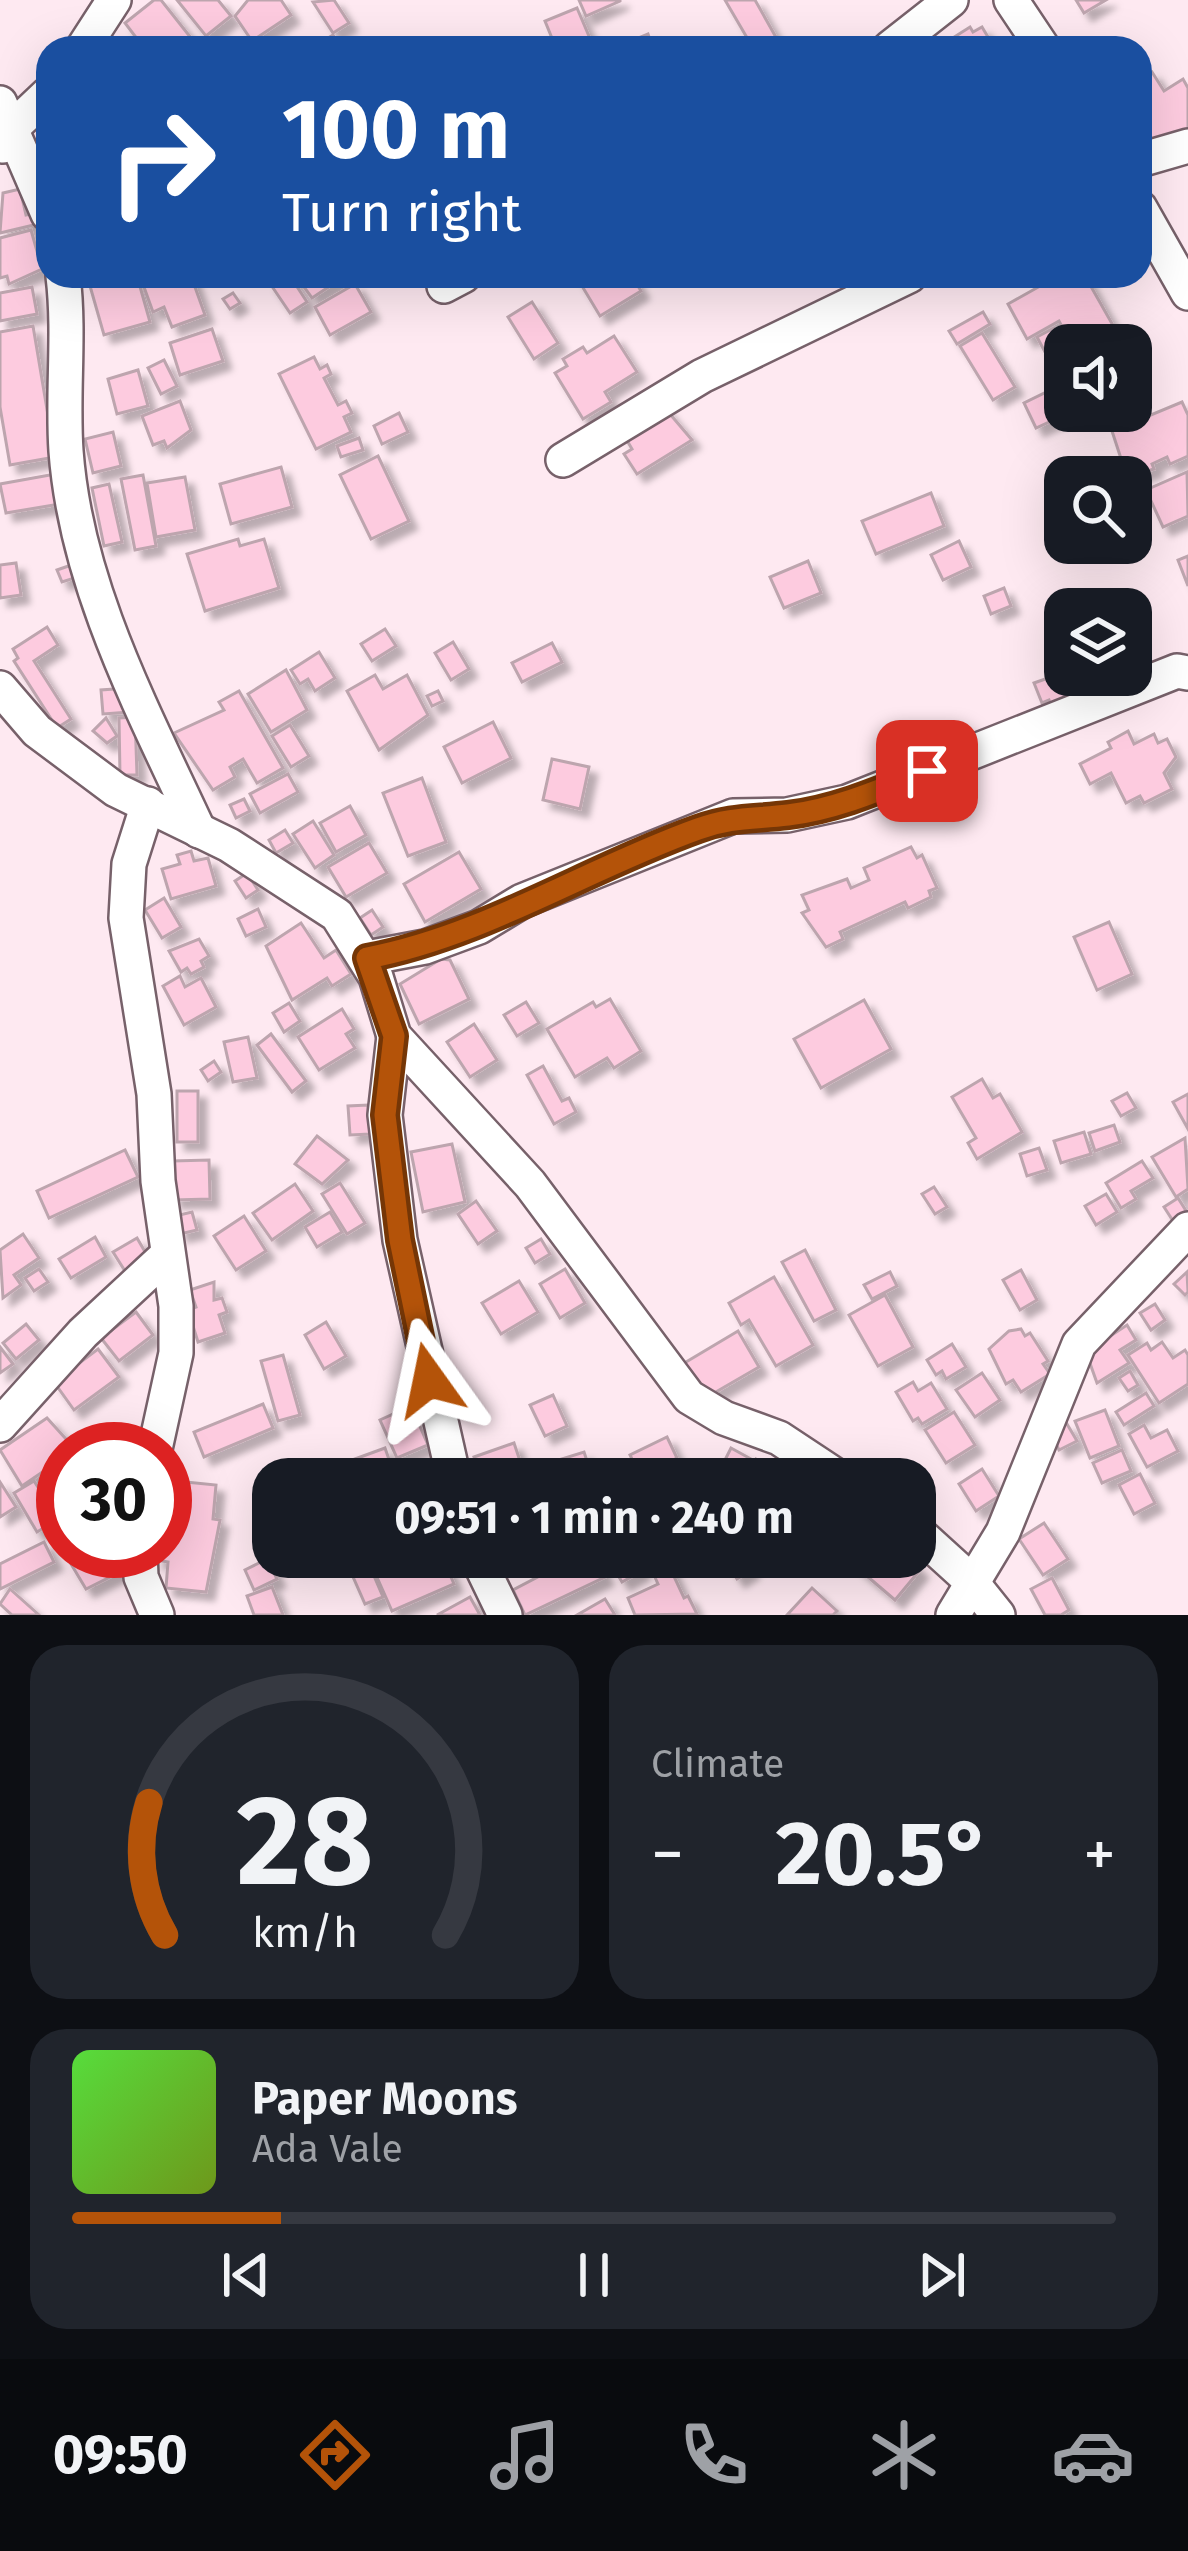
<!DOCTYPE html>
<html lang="en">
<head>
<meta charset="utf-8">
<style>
	:root { --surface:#171b24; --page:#20242c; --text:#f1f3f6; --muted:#9ea1a6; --line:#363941; --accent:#b45309 }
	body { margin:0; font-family:"Fira Sans",sans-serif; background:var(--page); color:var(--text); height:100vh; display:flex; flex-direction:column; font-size:45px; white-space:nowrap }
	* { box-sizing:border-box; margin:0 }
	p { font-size:39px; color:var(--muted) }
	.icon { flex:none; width:66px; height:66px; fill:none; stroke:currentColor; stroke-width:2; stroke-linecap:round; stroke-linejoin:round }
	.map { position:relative; height:1615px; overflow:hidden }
	.sheet { display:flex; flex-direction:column; gap:30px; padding:30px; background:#0d0f14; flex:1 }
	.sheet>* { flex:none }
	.guide { position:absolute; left:36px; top:36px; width:1116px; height:252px; border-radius:36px; box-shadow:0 12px 48px #0002; background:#1a4fa0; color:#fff; overflow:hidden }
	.fabs { position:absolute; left:1044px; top:324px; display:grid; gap:24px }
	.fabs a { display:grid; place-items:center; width:108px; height:108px; border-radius:24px; background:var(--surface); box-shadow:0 12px 48px #0002; font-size:60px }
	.speed { position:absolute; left:36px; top:1422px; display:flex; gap:24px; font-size:60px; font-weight:700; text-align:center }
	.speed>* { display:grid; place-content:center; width:156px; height:156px; border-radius:50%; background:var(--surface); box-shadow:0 12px 48px #0002; line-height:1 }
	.speed .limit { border:18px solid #d22; background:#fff; color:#111 }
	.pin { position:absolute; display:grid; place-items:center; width:102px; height:102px; color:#fff; margin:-51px; border-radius:24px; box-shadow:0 6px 18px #0006 }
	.me { position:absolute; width:132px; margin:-66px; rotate:348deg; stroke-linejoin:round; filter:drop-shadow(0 0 9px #0008) }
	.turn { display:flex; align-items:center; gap:42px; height:252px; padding:0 48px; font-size:54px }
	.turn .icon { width:156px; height:156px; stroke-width:2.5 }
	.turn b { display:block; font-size:84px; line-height:102px }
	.big { font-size:90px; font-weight:700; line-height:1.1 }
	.sheet .card { flex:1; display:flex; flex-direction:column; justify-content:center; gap:18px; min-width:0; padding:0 42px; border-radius:36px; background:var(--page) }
	.sheet .dial { align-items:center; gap:0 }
	.dial svg { height:312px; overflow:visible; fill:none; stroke:var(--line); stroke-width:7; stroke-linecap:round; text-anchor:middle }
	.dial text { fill:var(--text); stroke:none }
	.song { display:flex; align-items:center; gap:36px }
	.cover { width:144px; height:144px; border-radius:18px; background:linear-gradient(135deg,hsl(110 70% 55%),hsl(80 70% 35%)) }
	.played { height:12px; border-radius:6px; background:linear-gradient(90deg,var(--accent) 20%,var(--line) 20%) }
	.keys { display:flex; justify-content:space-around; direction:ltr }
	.heat { display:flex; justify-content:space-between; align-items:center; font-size:66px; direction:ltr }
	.sheet .tiles { flex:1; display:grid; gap:30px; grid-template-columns:1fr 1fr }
	.card:last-child { grid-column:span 2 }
	.trip { position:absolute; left:252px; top:1458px; width:684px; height:120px; border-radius:36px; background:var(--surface); box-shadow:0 12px 48px #0002; font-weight:700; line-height:120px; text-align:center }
	.tab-bar { display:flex; height:192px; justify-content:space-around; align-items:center; background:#090b0e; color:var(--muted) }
	.tab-bar .icon { width:84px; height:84px }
	.tab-bar .current { color:var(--accent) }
	.tab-bar b { font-size:54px; color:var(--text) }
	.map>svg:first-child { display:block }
</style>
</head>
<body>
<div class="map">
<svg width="1188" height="1615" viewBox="0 0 1188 1615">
	<defs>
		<filter id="shadow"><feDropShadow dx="8" dy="8" stdDeviation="3" flood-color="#0004"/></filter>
	</defs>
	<rect width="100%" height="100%" fill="#fee9f1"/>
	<g fill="#fdcbdf" stroke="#bda5ae" stroke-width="3" filter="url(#shadow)">
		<path d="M154,0H161L199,48H144L125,23Z"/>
		<path d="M177,0H218L231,16L206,36Z"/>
		<path d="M248,0H281L291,15L252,41L235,16Z"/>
		<path d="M334,0L349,23L333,33L313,2Z"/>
		<path d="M579,0H620V1L586,16Z"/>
		<path d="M725,0H755L782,48H753Z"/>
		<path d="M1076,0H1106L1084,13Z"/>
		<path d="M577,8L594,48H556L545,21Z"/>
		<path d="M970,27L973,32L982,27L994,47L937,48Z"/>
		<path d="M648,34L653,48H620L619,46Z"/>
		<path d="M333,35L341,48H311Z"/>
		<path d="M1152,72L1164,91L1183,79L1188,88V131L1154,151L1140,127V79Z"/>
		<path d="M20,189L26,215L35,213L38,224L0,233L3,193Z"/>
		<path d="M31,230L42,269L9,284L7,276L0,278V238Z"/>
		<path d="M99,276H137L150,322L104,335L88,279Z"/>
		<path d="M140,276H191L205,315L172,327L164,307L153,312Z"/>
		<path d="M278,276H290L307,302L290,313L269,282Z"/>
		<path d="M296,276H345L312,298Z"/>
		<path d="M576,276H632L641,291L600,316Z"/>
		<path d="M1058,276H1085L1123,343L1072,345L1059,321L1027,339L1008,304Z"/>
		<path d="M355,284L371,312L330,335L315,307Z"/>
		<path d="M32,287L37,314L0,321V293Z"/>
		<path d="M233,293L240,303L230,309L223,299Z"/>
		<path d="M532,302L558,343L534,359L508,317Z"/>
		<path d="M983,312L990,324L957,344L949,331Z"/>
		<path d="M33,326L55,457L10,465L0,407V332Z"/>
		<path d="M1054,328L1062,343L1045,352L1037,337Z"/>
		<path d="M212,329L223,361L180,375L170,343Z"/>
		<path d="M982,333L1015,387L993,400L960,346Z"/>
		<path d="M614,336L637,372L605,392L611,402L583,419L555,373L567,366L563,359L583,347L587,353Z"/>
		<path d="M314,357L320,369L327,365L331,374L324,378L338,405L346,401L352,413L344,417L351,432L316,449L279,374Z"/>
		<path d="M164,360L177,386L161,394L148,368Z"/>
		<path d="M138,370L148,406L117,414L108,379Z"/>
		<path d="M1065,383V411H1073L1036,428L1024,403Z"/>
		<path d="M180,401L191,430L167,448L164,441L153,445L142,416Z"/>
		<path d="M1182,402L1188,415V456L1170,464L1167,457L1152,464L1154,469L1127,477L1112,431Z"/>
		<path d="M664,407L692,440L637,474L624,454L632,449L622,432Z"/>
		<path d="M399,413L408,432L382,444L374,426Z"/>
		<path d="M113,432L121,466L93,473L85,439Z"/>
		<path d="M359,438L363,450L341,457L337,446Z"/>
		<path d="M378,456L409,521L371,539L340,475Z"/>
		<path d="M281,467L292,507L231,524L220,484Z"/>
		<path d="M1187,472L1188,516L1163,527L1146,490Z"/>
		<path d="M61,473L66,503L6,513L0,484Z"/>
		<path d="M143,475L156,546L135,550L121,479Z"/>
		<path d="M185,477L195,530L156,537L147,483Z"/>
		<path d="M109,484L122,542L104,546L92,488Z"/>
		<path d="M931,493L944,526L876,554L862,521Z"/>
		<path d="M238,539L240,546L264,539L279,588L205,611L187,554Z"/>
		<path d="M959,541L971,567L943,580L931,555Z"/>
		<path d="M1188,556V586L1178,560Z"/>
		<path d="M808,561L821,593L784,608L770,577Z"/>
		<path d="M80,562L84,575L62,582L57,570Z"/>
		<path d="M16,563L21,595L0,598V565Z"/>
		<path d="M1004,588L1011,606L991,614L984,596Z"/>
		<path d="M47,627L58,645L34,661L71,719L57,728L14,661L18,658L13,649Z"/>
		<path d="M385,629L396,646L372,661L361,644Z"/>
		<path d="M453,642L469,669L451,680L435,653Z"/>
		<path d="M552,643L562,662L522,682L512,663Z"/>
		<path d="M319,652L335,678L315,691L308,679L300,684L291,670Z"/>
		<path d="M286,670L307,710L271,732L248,694Z"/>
		<path d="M1065,672L1098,675L1100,682L1083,688L1086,694L1051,706L1049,700L1042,703L1034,683Z"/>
		<path d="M375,675L383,689L407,675L428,715L379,750L347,691Z"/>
		<path d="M128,688L130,712L103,714L101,690Z"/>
		<path d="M239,691L283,768L257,783L243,759L230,767L235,777L213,790L174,733L224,710L219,702Z"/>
		<path d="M438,691L443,701L432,706L427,696Z"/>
		<path d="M135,717L137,775H120L119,718Z"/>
		<path d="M106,718L117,736L107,743L93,731Z"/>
		<path d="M493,722L511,758L462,783L444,747Z"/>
		<path d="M290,725L309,756L291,767L272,736Z"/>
		<path d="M1128,731L1134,744L1154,734L1158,743L1167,739L1176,757L1164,773L1172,789L1144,803L1140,796L1126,803L1111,773L1090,784L1080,764L1111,748L1108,742Z"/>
		<path d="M552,759L589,767L580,809L543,800Z"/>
		<path d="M288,774L298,792L260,813L250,794Z"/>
		<path d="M422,778L446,842L408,856L383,793Z"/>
		<path d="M244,799L250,811L236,818L230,805Z"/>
		<path d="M350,806L366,835L336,852L320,823Z"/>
		<path d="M313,821L334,855L315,868L293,834Z"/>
		<path d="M285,830L293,843L276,853L269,840Z"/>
		<path d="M369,843L387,873L346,897L328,867Z"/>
		<path d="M911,847L917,858L922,855L937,888L929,891L931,897L908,908L905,902L840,932L843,939L826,947L802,913L809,910L802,895L847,879L851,888L869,880L864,868Z"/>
		<path d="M191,851L194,861L208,858L216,886L171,899L162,869L180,864L177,855Z"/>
		<path d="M459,852L481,889L425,922L404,884Z"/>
		<path d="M247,873L258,890L246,898L235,881Z"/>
		<path d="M164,898L181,927L162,938L145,910Z"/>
		<path d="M258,909L266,927L246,936L238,919Z"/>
		<path d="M372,910L383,927L371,935L360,918Z"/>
		<path d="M1109,922L1132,974L1097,990L1074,937Z"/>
		<path d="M301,923L324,958L336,950L351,974L332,986L327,978L292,1000L266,946Z"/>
		<path d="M199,939L209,956L201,961L204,967L191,974L187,968L181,972L169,951Z"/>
		<path d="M441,959L450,960L469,999L419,1024L400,984Z"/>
		<path d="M180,976L185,987L201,978L216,1007L184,1025L163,986Z"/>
		<path d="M610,999L641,1051L614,1068L607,1058L575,1077L547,1029L593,1002L596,1007Z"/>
		<path d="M864,1000L891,1049L821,1088L794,1039Z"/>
		<path d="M526,1002L539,1023L517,1036L504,1015Z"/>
		<path d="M289,1003L300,1021L284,1032L273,1013Z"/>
		<path d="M342,1009L354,1029L346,1034L355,1048L319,1070L298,1037Z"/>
		<path d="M474,1024L497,1060L470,1077L447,1042Z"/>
		<path d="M271,1034L306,1081L292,1092L257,1045Z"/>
		<path d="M248,1037L257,1078L233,1082L224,1042Z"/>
		<path d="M214,1061L221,1072L208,1081L201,1070Z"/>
		<path d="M543,1066L562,1101L569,1098L576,1112L554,1124L527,1075Z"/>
		<path d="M982,1079L993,1098L1000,1094L1022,1132L977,1159L968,1143L976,1138L952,1097Z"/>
		<rect x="177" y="1091" width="21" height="51"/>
		<path d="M1127,1093L1136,1108L1121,1116L1112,1101Z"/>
		<path d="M1188,1094V1129L1173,1102Z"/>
		<path d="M368,1105L370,1134L350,1135L348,1106Z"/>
		<path d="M1114,1125L1120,1142L1095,1151L1089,1133Z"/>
		<path d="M1084,1132L1091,1154L1061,1163L1054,1141Z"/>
		<path d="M317,1136L348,1160L322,1184L295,1164Z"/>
		<path d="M1185,1138L1188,1189L1176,1197L1152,1157Z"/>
		<path d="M452,1144L465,1202L423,1212L411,1152Z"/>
		<path d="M1039,1148L1047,1170L1027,1176L1020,1154Z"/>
		<path d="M125,1150L138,1177L49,1218L37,1191Z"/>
		<path d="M209,1160L210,1199L173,1200L172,1161Z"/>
		<path d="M1142,1161L1153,1178L1131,1191L1136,1199L1121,1208L1106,1183Z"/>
		<path d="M340,1183L365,1223L347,1234L322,1194Z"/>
		<path d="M295,1184L313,1211L272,1240L253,1213Z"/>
		<path d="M934,1187L947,1207L935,1214L922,1194Z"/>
		<path d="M1106,1194L1117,1212L1096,1225L1085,1206Z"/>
		<path d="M1178,1198L1188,1214L1175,1224L1164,1207Z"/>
		<path d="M476,1201L497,1231L478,1244L458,1214Z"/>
		<path d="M192,1212L197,1230L180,1234L175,1216Z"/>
		<path d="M330,1212L342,1232L317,1247L305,1227Z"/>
		<path d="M244,1216L266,1251L236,1270L214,1236Z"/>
		<path d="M23,1234L39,1258L14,1275L21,1285L3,1298L0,1250Z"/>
		<path d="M95,1237L106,1257L71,1278L59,1259Z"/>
		<path d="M137,1238L148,1257L125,1271L113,1252Z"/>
		<path d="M541,1239L550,1254L535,1263L526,1248Z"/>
		<path d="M805,1250L836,1310L814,1321L782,1262Z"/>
		<path d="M39,1269L48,1282L34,1291L25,1278Z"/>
		<path d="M565,1269L585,1303L560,1318L540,1284Z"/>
		<path d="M1021,1270L1037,1300L1020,1310L1003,1280Z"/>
		<path d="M890,1272L897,1286L872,1299L864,1285Z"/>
		<path d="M1187,1272L1188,1292L1185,1295L1174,1284Z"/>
		<path d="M774,1277L813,1345L776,1366L749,1320L741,1325L729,1303Z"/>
		<path d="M519,1281L538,1312L501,1334L482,1303Z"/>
		<path d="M214,1282V1300L222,1298L227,1312L219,1315L225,1333L198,1342L188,1310L196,1307L190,1290Z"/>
		<path d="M885,1295L913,1347L878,1366L849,1315Z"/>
		<path d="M1155,1304L1165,1320L1151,1330L1140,1313Z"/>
		<path d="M136,1312L153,1335L119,1361L101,1338Z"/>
		<path d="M326,1322L346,1356L324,1369L305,1335Z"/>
		<path d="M26,1324L39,1340L16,1359L3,1343Z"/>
		<path d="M1127,1325L1136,1340L1120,1350L1129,1363L1097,1383L1086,1352Z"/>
		<path d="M1021,1329L1025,1336L1030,1333L1048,1361L1043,1364L1050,1374L1021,1392L1013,1380L1006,1384L989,1349L1009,1331Z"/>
		<path d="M738,1331L759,1367L702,1400L681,1365Z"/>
		<path d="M1162,1342L1173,1358L1185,1350L1188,1355V1384L1159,1403L1128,1355L1147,1343L1151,1350Z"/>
		<path d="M952,1344L966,1367L946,1379L942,1371L936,1375L927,1360Z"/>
		<path d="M0,1347L13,1364L0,1373Z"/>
		<path d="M98,1349L119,1377L74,1410L54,1382Z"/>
		<path d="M283,1355L300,1415L278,1421L261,1361Z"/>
		<path d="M1130,1371L1138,1385L1128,1391L1119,1378Z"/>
		<path d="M982,1373L1000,1400L975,1417L956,1390Z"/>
		<path d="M913,1382L918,1391L931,1383L947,1409L922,1424L918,1418L913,1421L896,1392Z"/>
		<path d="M1146,1393L1154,1406L1124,1425L1116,1412Z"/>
		<path d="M553,1395L567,1426L545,1436L530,1405Z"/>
		<path d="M263,1404L273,1428L204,1457L194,1432Z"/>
		<path d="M411,1406L428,1445L397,1458L380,1420Z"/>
		<path d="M1105,1410L1119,1446L1090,1458L1075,1421Z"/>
		<path d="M954,1412L975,1445L946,1463L925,1430Z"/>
		<path d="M47,1418L75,1449H63V1458L22,1486L0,1450Z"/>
		<path d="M1067,1424L1077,1441L1059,1450L1050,1432Z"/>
		<path d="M1144,1425L1151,1438L1167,1430L1178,1451L1147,1467L1129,1434Z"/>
		<path d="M667,1437L677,1458L640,1476L630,1455Z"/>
		<path d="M514,1443L526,1479H482L474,1457Z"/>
		<path d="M385,1448L392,1468L363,1479L355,1459Z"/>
		<path d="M731,1448L751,1459L744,1471L725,1460Z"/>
		<path d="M1122,1450L1131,1471L1102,1483L1093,1463Z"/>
		<path d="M584,1452L593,1479H557L552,1462Z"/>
		<path d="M756,1459L782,1473L779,1479L751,1469Z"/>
		<path d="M982,1469L999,1496L976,1511L959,1484Z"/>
		<path d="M1140,1474L1155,1503L1134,1514L1119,1485Z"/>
		<path d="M34,1481L58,1519L37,1532L14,1493Z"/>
		<path d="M176,1481L216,1485L213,1519L220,1520L206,1592L166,1588L168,1562L157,1560L158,1551H165V1514L173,1515Z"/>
		<path d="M0,1482L16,1507L0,1517Z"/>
		<path d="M63,1496V1523L51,1503Z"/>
		<path d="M1044,1523L1068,1559L1043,1575L1019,1539Z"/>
		<path d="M44,1542L54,1562L0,1589V1564Z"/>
		<path d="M120,1551L130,1567L86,1589L71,1564L89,1551Z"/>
		<path d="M397,1557H442L454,1584L392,1611L376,1575L400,1565Z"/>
		<path d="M576,1557H595L605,1577L525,1615L513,1590Z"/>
		<path d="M607,1557H633L642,1571L622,1582Z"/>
		<path d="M665,1557L684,1598L688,1596L697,1614L635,1615L628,1598L658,1584L648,1562Z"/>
		<path d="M735,1557H743L751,1570L737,1579L726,1562Z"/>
		<path d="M861,1557H905L920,1570L895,1600L854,1565Z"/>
		<path d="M267,1559L277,1579L254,1590L245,1570Z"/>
		<path d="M368,1562L383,1597L365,1604L350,1570Z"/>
		<path d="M1052,1578L1069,1610L1061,1615H1045L1031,1589Z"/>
		<path d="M272,1587L283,1615H254L247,1596Z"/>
		<path d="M812,1588L837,1611L833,1615H787Z"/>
		<path d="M10,1589L39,1615H12L0,1604Z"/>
		<path d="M470,1597L480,1615H437Z"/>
		<path d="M605,1599L615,1615H577Z"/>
	</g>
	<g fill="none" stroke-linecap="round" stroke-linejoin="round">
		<defs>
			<g id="minor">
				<path d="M1011,0L1043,48"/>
				<path d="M83,48L114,0"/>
				<path d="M890,48L951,0"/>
				<path d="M0,103L48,214"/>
				<path d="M3,146L11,129L48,94"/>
				<path d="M1140,160L1188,146"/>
				<path d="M1140,208L1188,293"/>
				<path d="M63,276C70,334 62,393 66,451C76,586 143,710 199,831"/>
				<path d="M444,286L463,276"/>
				<path d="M563,460L702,376L909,276"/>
				<path d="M0,688L37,731L116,790L229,845L337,915L376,977L394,1036L530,1184L689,1397L724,1418L779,1438L841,1479"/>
				<path d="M148,804L129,864L126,918L154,1094L158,1181L176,1306V1353L155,1449"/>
				<path d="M367,958L425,947L479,927L522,901L733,816L787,815L847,802L1177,671L1188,673"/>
				<path d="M394,1036L385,1115L400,1240L454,1479"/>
				<path d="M0,1425L83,1333L166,1256"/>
				<path d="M915,1530L970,1580L998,1615"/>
				<path d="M140,1551L141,1577L157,1615"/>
				<path d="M477,1557L505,1615"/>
				<path d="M953,1615L1003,1532L1079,1344L1188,1229"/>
			</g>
		</defs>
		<use href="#minor" stroke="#77616a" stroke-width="38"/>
		<use href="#minor" stroke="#fff" stroke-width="33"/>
	</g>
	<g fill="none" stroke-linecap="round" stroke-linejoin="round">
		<defs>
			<path id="route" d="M429,1380L400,1240L385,1115L394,1036L367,958C484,936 586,869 698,829C730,817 755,819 788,815C837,809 882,789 927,771"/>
		</defs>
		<use href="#route" stroke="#753606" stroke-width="30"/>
		<use href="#route" stroke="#b45309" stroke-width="21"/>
	</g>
</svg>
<div class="fabs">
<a><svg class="icon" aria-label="sound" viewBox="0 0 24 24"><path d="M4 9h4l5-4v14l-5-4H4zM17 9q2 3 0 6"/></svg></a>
<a><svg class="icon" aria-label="search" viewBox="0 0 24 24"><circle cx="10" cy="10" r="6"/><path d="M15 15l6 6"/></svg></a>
<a><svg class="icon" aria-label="layers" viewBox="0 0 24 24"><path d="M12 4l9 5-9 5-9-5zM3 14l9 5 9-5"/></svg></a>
</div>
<div class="speed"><div class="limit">30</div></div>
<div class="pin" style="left:927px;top:771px;background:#d93025"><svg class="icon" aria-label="arrive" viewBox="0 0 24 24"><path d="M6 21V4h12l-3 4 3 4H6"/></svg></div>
<svg class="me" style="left:429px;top:1380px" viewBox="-20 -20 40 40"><path d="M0-17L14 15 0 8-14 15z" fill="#b45309" stroke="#fff" stroke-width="4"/></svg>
<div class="trip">09:51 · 1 min · 240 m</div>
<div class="guide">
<div class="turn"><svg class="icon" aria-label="right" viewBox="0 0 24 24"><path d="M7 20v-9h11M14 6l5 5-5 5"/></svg><div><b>100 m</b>Turn right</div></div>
</div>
</div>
<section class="sheet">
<div class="tiles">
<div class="card dial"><svg viewBox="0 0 100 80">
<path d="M14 69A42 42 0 1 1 86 69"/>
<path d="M14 69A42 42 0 0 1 10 35" stroke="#b45309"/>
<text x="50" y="56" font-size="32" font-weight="700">28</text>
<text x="50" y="72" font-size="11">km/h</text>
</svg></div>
<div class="card"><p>Climate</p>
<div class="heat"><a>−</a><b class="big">20.5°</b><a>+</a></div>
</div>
<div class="card">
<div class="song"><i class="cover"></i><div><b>Paper Moons</b><p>Ada Vale</p></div></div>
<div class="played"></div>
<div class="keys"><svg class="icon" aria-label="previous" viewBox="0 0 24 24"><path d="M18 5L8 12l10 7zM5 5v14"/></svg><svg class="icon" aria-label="pause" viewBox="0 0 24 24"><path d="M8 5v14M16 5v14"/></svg><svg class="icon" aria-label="next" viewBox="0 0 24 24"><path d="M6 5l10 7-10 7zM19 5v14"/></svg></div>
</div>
</div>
</section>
<nav class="tab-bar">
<b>09:50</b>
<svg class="icon current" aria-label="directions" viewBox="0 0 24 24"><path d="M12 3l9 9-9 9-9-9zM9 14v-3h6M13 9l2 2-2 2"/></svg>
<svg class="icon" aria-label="music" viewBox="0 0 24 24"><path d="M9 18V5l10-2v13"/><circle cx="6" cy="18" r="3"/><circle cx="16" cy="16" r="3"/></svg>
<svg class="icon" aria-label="phone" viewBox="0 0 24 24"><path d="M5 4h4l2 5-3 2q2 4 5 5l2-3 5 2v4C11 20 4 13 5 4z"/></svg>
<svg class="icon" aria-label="climate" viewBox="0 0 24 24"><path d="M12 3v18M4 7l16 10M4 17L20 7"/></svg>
<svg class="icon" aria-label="car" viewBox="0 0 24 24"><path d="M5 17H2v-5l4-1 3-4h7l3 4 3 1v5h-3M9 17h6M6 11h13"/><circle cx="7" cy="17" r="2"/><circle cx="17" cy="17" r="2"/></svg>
</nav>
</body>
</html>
